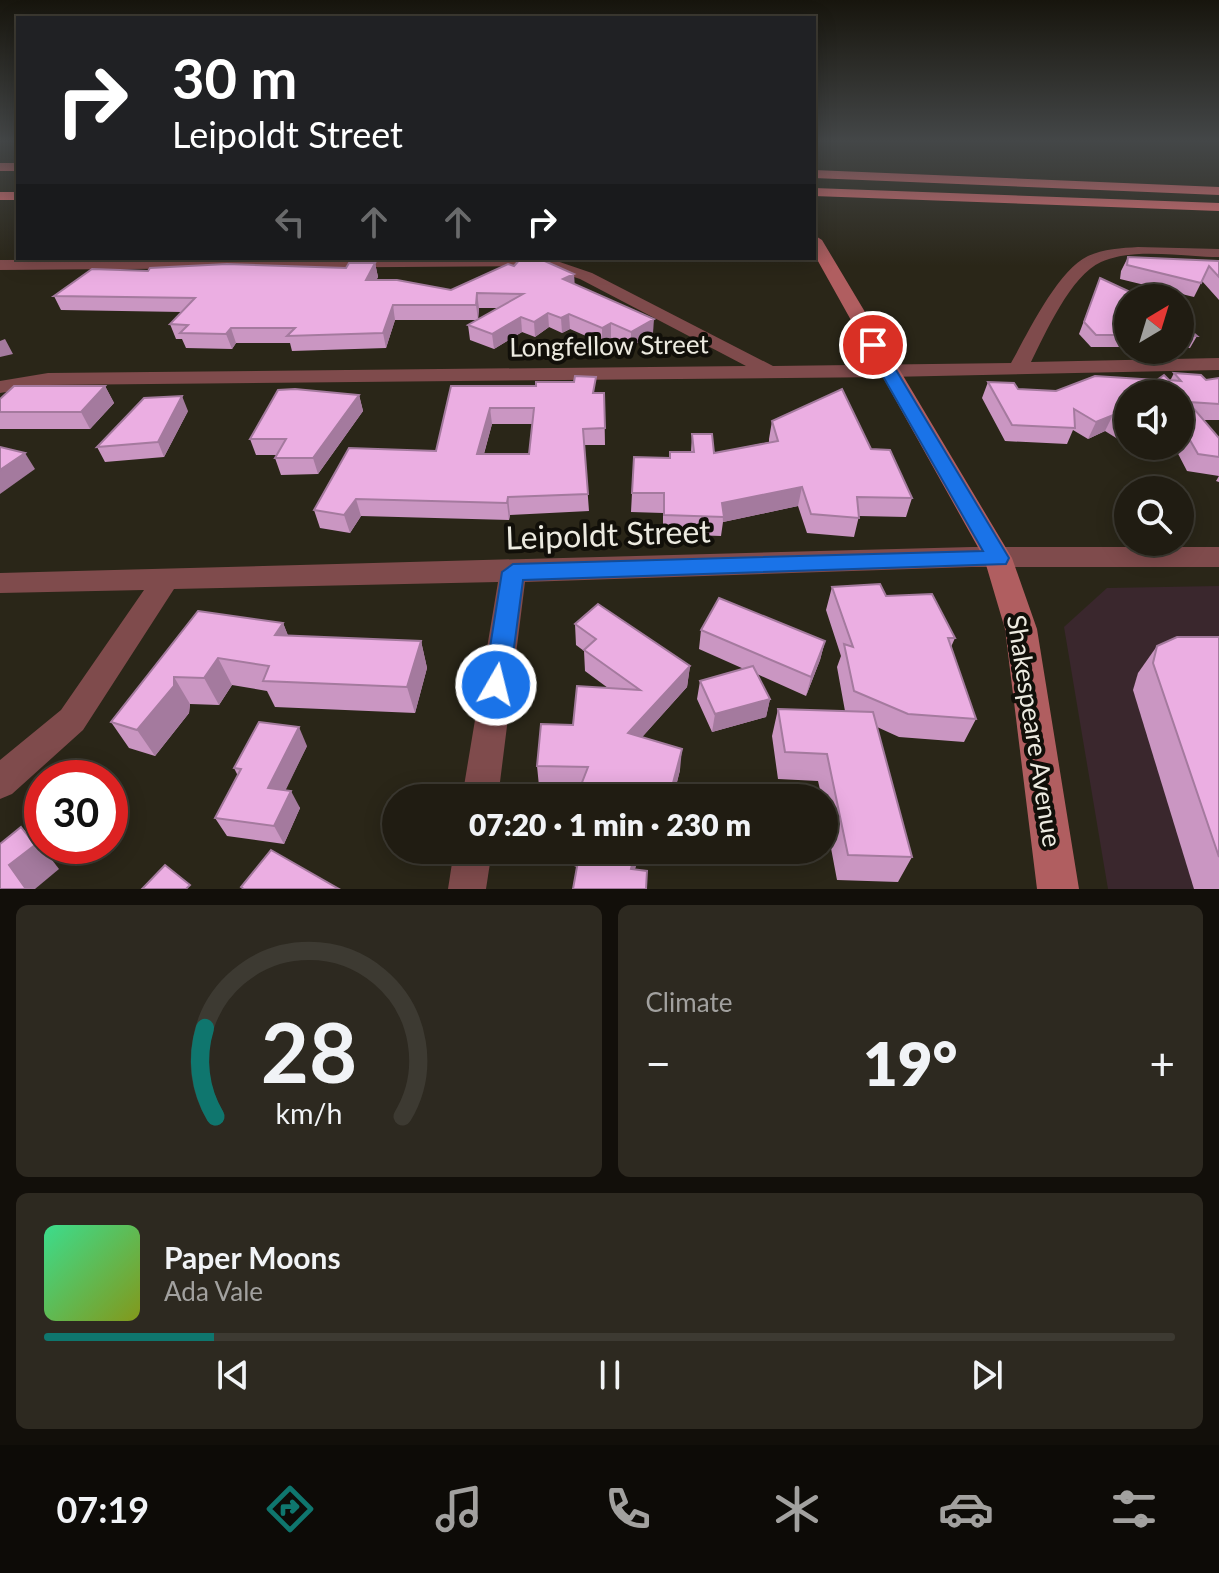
<!DOCTYPE html>
<html lang="en">
<head>
<meta charset="utf-8">
<style>
	:root { --surface:#201c12; --page:#2d2920; --text:#f1f3f6; --muted:#a2a19f; --line:#3d3a32; --accent:#0f766e }
	body { margin:0; font-family:Lato,sans-serif; background:var(--page); color:var(--text); height:100vh; display:flex; flex-direction:column; font-size:30px; white-space:nowrap }
	* { box-sizing:border-box; margin:0 }
	p { font-size:26px; color:var(--muted) }
	.icon { flex:none; width:44px; height:44px; fill:none; stroke:currentColor; stroke-width:2; stroke-linecap:round; stroke-linejoin:round }
	.map { position:relative; height:889px; overflow:hidden }
	.side { display:flex; flex-direction:column; gap:16px; padding:16px; background:#120f0a; flex:1 }
	.side>* { flex:none }
	.top-card { position:absolute; left:16px; top:16px; width:800px; height:244px; border-radius:0px; box-shadow:0 4px 20px #0003,0 0 0 2px var(--line); background:#202124; color:#fff; overflow:hidden }
	.needle { width:52px; rotate:38deg }
	.fabs { position:absolute; left:1114px; top:284px; display:grid; gap:16px }
	.fabs a { display:grid; place-items:center; width:80px; height:80px; border-radius:50%; background:var(--surface); box-shadow:0 4px 20px #0003,0 0 0 2px var(--line); font-size:40px }
	.speed { position:absolute; left:24px; top:760px; display:flex; gap:16px; font-size:40px; font-weight:700; text-align:center }
	.speed>* { display:grid; place-content:center; width:104px; height:104px; border-radius:50%; background:var(--surface); box-shadow:0 4px 20px #0003,0 0 0 2px var(--line); line-height:1 }
	.speed .limit { border:12px solid #d22; background:#fff; color:#111 }
	.pin { position:absolute; display:grid; place-items:center; width:68px; height:68px; color:#fff; margin:-34px; border:4px solid #fff; border-radius:50%; box-shadow:0 2px 8px #0007 }
	.me { position:absolute; width:88px; margin:-44px; rotate:8deg; stroke-linejoin:round; filter:drop-shadow(0 0 6px #0008) }
	.turn { display:flex; align-items:center; gap:28px; height:168px; padding:0 24px; font-size:36px }
	.turn .icon { width:104px; height:104px; stroke-width:2.5 }
	.turn b { display:block; font-size:56px; line-height:68px }
	.lanes { display:flex; align-items:center; height:76px; padding:0 24px; background:#0003; justify-content:center; gap:40px; direction:ltr }
	.lanes .off { opacity:.35 }
	.big { font-size:60px; font-weight:800; line-height:1.1 }
	.side .card { flex:1; display:flex; flex-direction:column; justify-content:center; gap:12px; min-width:0; padding:0 28px; border-radius:12px; background:var(--page) }
	.side .dial { align-items:center; gap:0 }
	.dial svg { height:208px; overflow:visible; fill:none; stroke:var(--line); stroke-width:7; stroke-linecap:round; text-anchor:middle }
	.dial text { fill:var(--text); stroke:none }
	.song { display:flex; align-items:center; gap:24px }
	.cover { width:96px; height:96px; border-radius:12px; background:linear-gradient(135deg,hsl(150 70% 55%),hsl(70 70% 35%)) }
	.played { height:8px; border-radius:4px; background:linear-gradient(90deg,var(--accent) 15%,var(--line) 15%) }
	.keys { display:flex; justify-content:space-around; direction:ltr }
	.heat { display:flex; justify-content:space-between; align-items:center; font-size:44px; direction:ltr }
	.side .tiles { flex:1; display:grid; gap:16px; grid-template-columns:1fr 1fr }
	.card:last-child { grid-column:span 2 }
	.trip { position:absolute; left:382px; top:784px; width:456px; height:80px; border-radius:40px; background:var(--surface); box-shadow:0 4px 20px #0003,0 0 0 2px var(--line); font-weight:800; line-height:80px; text-align:center }
	.tabs { display:flex; height:128px; justify-content:space-around; align-items:center; background:#0d0b07; color:var(--muted) }
	.tabs .icon { width:56px; height:56px }
	.tabs .current { color:var(--accent) }
	.tabs b { font-size:36px; color:var(--text) }
	.map>svg:first-child { display:block }
</style>
</head>
<body>
<div class="map">
<svg width="1219" height="889" viewBox="0 0 1219 889">
	<rect width="100%" height="100%" fill="#2a2618"/>
	<path fill="#3a272d" d="M1219,586V889H1108L1064,627L1107,588Z"/>
	<g fill="none" stroke-linecap="round" stroke-linejoin="round">
		<g fill="#7f4b4c" fill-rule="evenodd">
			<path d="M1138,247L1219,249V257C1183,257 1135,247 1101,262C1071,275 1045,334 1031,362L1219,358V370L888,377L48,385L0,393V381L48,373L746,366L580,279L541,266L0,270V260L548,258L592,273L773,366L1011,363C1028,333 1057,271 1088,256C1103,249 1122,248 1138,247Z"/>
			<path d="M972,547H1219V567H972L525,582L498,798H462L498,582L174,589L83,730L12,794L0,799V760L61,710L144,590L0,593V573Z"/>
			<path d="M454,850H492L486,889H448Z"/>
		</g>
		<path fill="#b05e60" fill-rule="evenodd" d="M814,235L822,240L1012,558L1037,629L1079,889H1037L1005,629L984,558L814,254Z"/>
		<g fill="#f8787d" fill-rule="evenodd">
			<rect x="0" y="163" width="18" height="8"/>
			<path d="M814,170L1219,187V195L814,178Z"/>
			<path d="M814,188L1219,203V211L814,196Z"/>
			<rect x="0" y="192" width="18" height="8"/>
		</g>
	</g>
	<g fill="#ca96c2" fill-rule="evenodd">
		<path d="M1128,257L1219,261V300L1202,281L1194,297L1120,279L1121,271Z"/>
		<path d="M375,263L378,277L376,280L451,290L514,266L574,274V284L653,333L631,347L611,338L602,343L570,329L562,333L549,327L535,337L522,332L494,349L470,340L468,325L478,320H395L386,348L292,351L290,343H236L232,349L186,348L182,339H176L170,324L182,312L61,310L54,296L148,271L346,268ZM479,308H498L478,319Z"/>
		<path d="M1100,278L1128,298V347H1091L1079,334Z"/>
		<path d="M1180,322L1197,336L1190,348L1180,347Z"/>
		<path d="M1174,373L1206,380L1219,378V420H1203L1219,438V482L1216,481L1219,476L1187,471L1174,446H1180V394H1128V438L1121,441L1105,431L1088,439L1073,430L1067,444L1005,441L982,398L988,382L1018,389L1056,391L1170,381Z"/>
		<path d="M105,386L114,403L90,429H0V399Z"/>
		<path d="M451,386H536L604,393L605,445H584L589,511L510,515L509,520L361,516L350,533L320,528L314,510L436,451ZM492,424H532L529,454H484Z"/>
		<path d="M359,395L363,411L318,474L281,475L275,458L277,455H256L250,439Z"/>
		<path d="M188,411L164,457L105,462L97,447Z"/>
		<path d="M772,421L871,449L912,498L906,517L859,516L854,537L807,533L798,506L723,522L721,536L663,534V513L631,512L632,493L670,458V452H691L692,434L714,453L769,442V439Z"/>
		<path d="M832,587L886,596L955,638L951,647L976,719L964,742L899,737L877,727L912,857L898,882L837,880L824,811V798H822L818,781L778,779L772,736L778,709L845,711L837,667L841,656L826,610Z"/>
		<path d="M198,611L283,623L288,636L421,641L427,668L415,713L275,707L267,691L232,685L219,705L190,704L189,713L155,756L129,748L111,722Z"/>
		<path d="M575,624L690,666L687,687L642,737L680,770L673,798H576L581,787L539,786L537,766L573,725L608,688L585,671L584,651L576,645Z"/>
		<path d="M701,630L825,641L820,660L806,696L757,674L770,699L766,717L712,732L697,699L700,681L744,669L699,649Z"/>
		<path d="M1219,637V889H1194L1133,690L1138,673L1157,646Z"/>
		<path d="M307,746L285,790L300,808L284,844L227,836L215,818L238,776L234,768Z"/>
		<path d="M561,850H640L635,869L577,867L562,862Z"/>
	</g>
	<g fill="#a47a9e">
		<path d="M375,263L378,277L369,294L366,280Z"/>
		<path d="M574,274L575,288L563,279Z"/>
		<path d="M477,293L479,308L478,320L476,305Z"/>
		<path d="M393,305L395,320L386,348L383,333Z"/>
		<path d="M548,313L549,327L535,337L534,322Z"/>
		<path d="M569,314L570,329L562,333L561,318Z"/>
		<path d="M521,317L522,332L494,349L492,334Z"/>
		<path d="M654,319L653,333L631,347V332Z"/>
		<path d="M611,323V338L602,343V328Z"/>
		<path d="M231,328L236,343L232,349L226,334Z"/>
		<path d="M5,339L13,354L0,357V341Z"/>
		<path d="M105,386L114,403L90,429L81,412Z"/>
		<path d="M359,395L363,411L318,474L313,458Z"/>
		<path d="M182,396L188,411L164,457L158,442Z"/>
		<path d="M490,408L492,424L479,471L477,454Z"/>
		<path d="M1113,415L1105,431L1088,439L1096,422Z"/>
		<path d="M1128,429V438L1121,441Z"/>
		<path d="M25,453L35,469L0,494V470Z"/>
		<path d="M802,487L798,506L723,522L722,503Z"/>
		<path d="M508,497L510,515L509,520L507,503Z"/>
		<path d="M356,499L361,516L350,533L344,515Z"/>
		<path d="M283,623L294,650L275,635Z"/>
		<path d="M421,641L427,668L415,713L407,687Z"/>
		<path d="M825,641L820,660L806,696L811,677Z"/>
		<path d="M218,658L232,685L219,705L204,678Z"/>
		<path d="M690,666L687,687L627,754L628,733Z"/>
		<path d="M174,677L190,704L189,713L155,756L137,730Z"/>
		<path d="M770,699L766,717L712,732L715,714Z"/>
		<path d="M299,727L307,746L278,806L268,788Z"/>
		<path d="M682,749L680,770L673,798H669Z"/>
		<path d="M291,791L300,808L284,844L274,826Z"/>
		<path d="M21,827L46,852L59,869L35,889H26L9,865Z"/>
		<path d="M636,850H640L630,888L631,869Z"/>
	</g>
	<g fill="#ebaee2" stroke="#a47a9e" stroke-width="2" fill-rule="evenodd">
		<path d="M1128,257L1219,261V277L1209,266L1201,283L1127,265Z"/>
		<path d="M521,258H538L574,274L563,279L654,319L631,332L611,323L602,328L569,314L561,318L548,313L534,322L521,317L492,334L468,325L523,294L477,293L476,305H393L383,333L287,336L295,328H231L226,334L180,333L188,325L170,324L195,298L54,296L92,269L148,271L150,268L227,264L346,268L349,263H375L366,280H397L451,290L508,264L514,266Z"/>
		<path d="M1100,278L1143,298H1128V335H1096L1084,322Z"/>
		<path d="M1180,322L1197,336H1180Z"/>
		<path d="M1174,373L1201,375L1206,380L1219,378V404L1188,402L1219,438V457L1198,454L1180,423V394H1128V423L1113,415L1096,422L1074,409L1075,428L1012,425L988,382L1014,383L1018,389L1056,391L1095,376L1157,380L1164,375L1169,380L1181,381Z"/>
		<path d="M575,376L596,377L593,393H604L605,428L583,429L588,494L508,497L507,503L356,499L344,515L314,510L349,448L436,451L451,386H536V382H574ZM490,408H534L529,454H477Z"/>
		<path d="M14,386H105L81,412H0V399Z"/>
		<path d="M295,389L359,395L313,458H275L286,439H250L278,390Z"/>
		<path d="M842,389L871,449L890,450L912,498L857,497L859,518L811,514L802,487L722,503L724,517L664,515V493H632L634,457L670,458V452H694L692,434H712L714,453L778,441L772,421Z"/>
		<path d="M182,396L158,442L97,447L144,398Z"/>
		<path d="M0,447L25,453L0,470Z"/>
		<path d="M880,584L886,596L932,594L955,638H948L976,719L908,714L854,691L844,644L853,647L832,587Z"/>
		<path d="M719,598L825,641L811,677L701,630Z"/>
		<path d="M598,604L690,666L628,733L682,749L669,798L652,792L651,798H576L588,767L537,766L541,724L573,725L577,686L640,690L584,650L596,639L575,624Z"/>
		<path d="M198,611L283,623L275,635L421,641L407,687L263,681L269,666L218,658L204,678L174,677V686L137,730L111,722Z"/>
		<path d="M1177,637H1219V857L1153,663L1157,646Z"/>
		<path d="M753,666L770,699L715,714L700,681Z"/>
		<path d="M778,709L873,712L912,857L848,855L827,754L785,752Z"/>
		<path d="M259,722L299,727L268,788L291,791L274,826L215,818L241,769L234,768Z"/>
		<path d="M21,827L35,845L9,865L26,889H0V844Z"/>
		<path d="M271,850L339,889H244L241,887Z"/>
		<path d="M580,850H636L631,869L647,871L646,889H573Z"/>
		<path d="M165,865L190,885L186,889H142Z"/>
	</g>
	<linearGradient id="sky" x2="0" y2="1"><stop stop-color="#17150d"/><stop offset="0.53" stop-color="#444748"/><stop offset="1" stop-color="#444748" stop-opacity="0"/></linearGradient>
	<rect width="1219" height="266" fill="url(#sky)"/>
	<path fill="#1a73e8" stroke="#114b97" stroke-width="2" d="M868,342L881,345L1006,553L1009,558L1006,564L523,580L509,685L505,693L496,696L487,693L484,685L502,572L513,564L983,551L865,345Z"/>
	<g text-anchor="middle" stroke-width="8" stroke-linejoin="round" paint-order="stroke">
		<g font-size="26" fill="#eceae0" stroke="#110f09">
			<text transform="translate(609 346) rotate(-1)" y="9">Longfellow Street</text>
			<text transform="translate(1034 731) rotate(81)" y="9">Shakespeare Avenue</text>
		</g>
		<g font-size="32" fill="#eceae0" stroke="#110f09">
			<text transform="translate(608 535) rotate(-2)" y="11">Leipoldt Street</text>
		</g>
	</g>
</svg>
<div class="fabs">
<a><svg class="needle" viewBox="-14 -14 28 28"><path d="M0-13l5 13h-10z" fill="#e53935"/><path d="M0 13l5-13h-10z" fill="#a2a19f"/></svg></a>
<a><svg class="icon" aria-label="sound" viewBox="0 0 24 24"><path d="M4 9h4l5-4v14l-5-4H4zM17 9q2 3 0 6"/></svg></a>
<a><svg class="icon" aria-label="search" viewBox="0 0 24 24"><circle cx="10" cy="10" r="6"/><path d="M15 15l6 6"/></svg></a>
</div>
<div class="speed"><div class="limit">30</div></div>
<div class="pin" style="left:873px;top:345px;background:#d93025"><svg class="icon" aria-label="arrive" viewBox="0 0 24 24"><path d="M6 21V4h12l-3 4 3 4H6"/></svg></div>
<svg class="me" style="left:496px;top:685px" viewBox="-20 -20 40 40"><circle r="17" fill="#1a73e8" stroke="#fff" stroke-width="3"/><path d="M0-11L8 9 0 5-8 9z" fill="#fff"/></svg>
<div class="trip">07:20 · 1 min · 230 m</div>
<div class="top-card">
<div class="turn"><svg class="icon" aria-label="right" viewBox="0 0 24 24"><path d="M7 20v-9h11M14 6l5 5-5 5"/></svg><div><b>30 m</b>Leipoldt Street</div></div>
<div class="lanes"><svg class="icon off" aria-label="left" viewBox="0 0 24 24"><path d="M17 20v-9H6M10 6l-5 5 5 5"/></svg><svg class="icon off" aria-label="ahead" viewBox="0 0 24 24"><path d="M12 20V5M6 11l6-6 6 6"/></svg><svg class="icon off" aria-label="ahead" viewBox="0 0 24 24"><path d="M12 20V5M6 11l6-6 6 6"/></svg><svg class="icon" aria-label="right" viewBox="0 0 24 24"><path d="M7 20v-9h11M14 6l5 5-5 5"/></svg></div>
</div>
</div>
<section class="side">
<div class="tiles">
<div class="card dial"><svg viewBox="0 0 100 80">
<path d="M14 69A42 42 0 1 1 86 69"/>
<path d="M14 69A42 42 0 0 1 10 35" stroke="#0f766e"/>
<text x="50" y="56" font-size="32" font-weight="700">28</text>
<text x="50" y="72" font-size="11">km/h</text>
</svg></div>
<div class="card"><p>Climate</p>
<div class="heat"><a>−</a><b class="big">19°</b><a>+</a></div>
</div>
<div class="card">
<div class="song"><i class="cover"></i><div><b>Paper Moons</b><p>Ada Vale</p></div></div>
<div class="played"></div>
<div class="keys"><svg class="icon" aria-label="previous" viewBox="0 0 24 24"><path d="M18 5L8 12l10 7zM5 5v14"/></svg><svg class="icon" aria-label="pause" viewBox="0 0 24 24"><path d="M8 5v14M16 5v14"/></svg><svg class="icon" aria-label="next" viewBox="0 0 24 24"><path d="M6 5l10 7-10 7zM19 5v14"/></svg></div>
</div>
</div>
</section>
<nav class="tabs">
<b>07:19</b>
<svg class="icon current" aria-label="directions" viewBox="0 0 24 24"><path d="M12 3l9 9-9 9-9-9zM9 14v-3h6M13 9l2 2-2 2"/></svg>
<svg class="icon" aria-label="music" viewBox="0 0 24 24"><path d="M9 18V5l10-2v13"/><circle cx="6" cy="18" r="3"/><circle cx="16" cy="16" r="3"/></svg>
<svg class="icon" aria-label="phone" viewBox="0 0 24 24"><path d="M5 4h4l2 5-3 2q2 4 5 5l2-3 5 2v4C11 20 4 13 5 4z"/></svg>
<svg class="icon" aria-label="climate" viewBox="0 0 24 24"><path d="M12 3v18M4 7l16 10M4 17L20 7"/></svg>
<svg class="icon" aria-label="car" viewBox="0 0 24 24"><path d="M5 17H2v-5l4-1 3-4h7l3 4 3 1v5h-3M9 17h6M6 11h13"/><circle cx="7" cy="17" r="2"/><circle cx="17" cy="17" r="2"/></svg>
<svg class="icon" aria-label="filters" viewBox="0 0 24 24"><path d="M4 7h16M4 17h16"/><circle cx="9" cy="7" r="2"/><circle cx="15" cy="17" r="2"/></svg>
</nav>
</body>
</html>
